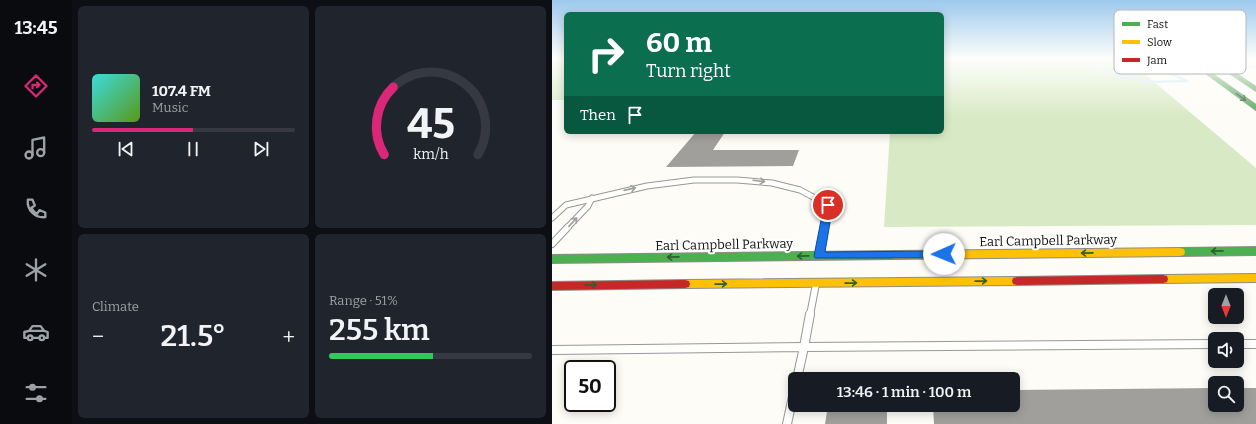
<!DOCTYPE html>
<html lang="en">
<head>
<meta charset="utf-8">
<style>
	:root { --surface:#171b24; --page:#20242c; --text:#f1f3f6; --muted:#9ea1a6; --line:#363941; --accent:#db2777 }
	body { margin:0; font-family:Bitter,serif; background:var(--page); color:var(--text); height:100vh; display:flex; flex-direction:column; font-size:15px; white-space:nowrap }
	* { box-sizing:border-box; margin:0 }
	p { font-size:13px; color:var(--muted) }
	.icon { flex:none; width:22px; height:22px; fill:none; stroke:currentColor; stroke-width:2; stroke-linecap:round; stroke-linejoin:round }
	.map { position:relative; flex:1; overflow:hidden }
	.panel { display:flex; flex-direction:column; gap:6px; padding:6px; background:#0d0f14; width:480px }
	.panel>* { flex:none }
	.guide { position:absolute; left:12px; top:12px; width:380px; height:122px; border-radius:6px; box-shadow:0 2px 10px #0003; background:#0b6e4f; color:#fff; overflow:hidden }
	.needle { width:26px; rotate:180deg }
	.tools { position:absolute; left:656px; top:288px; display:grid; gap:8px }
	.tools a { display:grid; place-items:center; width:36px; height:36px; border-radius:6px; background:var(--surface); box-shadow:0 2px 10px #0003; font-size:20px }
	.speed { position:absolute; left:12px; top:360px; display:flex; gap:8px; font-size:20px; font-weight:700; text-align:center }
	.speed>* { display:grid; place-content:center; width:52px; height:52px; border-radius:50%; background:var(--surface); box-shadow:0 2px 10px #0003; line-height:1 }
	.speed .limit { border:2px solid #111; border-radius:6px; background:#fff; color:#111 }
	.pin { position:absolute; display:grid; place-items:center; width:34px; height:34px; color:#fff; margin:-17px; border:2px solid #fff; border-radius:50%; box-shadow:0 1px 4px #0007 }
	.me { position:absolute; width:44px; margin:-22px; rotate:269deg; stroke-linejoin:round; filter:drop-shadow(0 0 3px #0008) }
	.turn { display:flex; align-items:center; gap:14px; height:84px; padding:0 16px; font-size:18px }
	.turn .icon { width:52px; height:52px; stroke-width:2.5 }
	.turn b { display:block; font-size:28px; line-height:34px }
	.then { display:flex; align-items:center; height:38px; padding:0 16px; background:#0003; gap:8px; font-size:15px }
	.big { font-size:30px; font-weight:600; line-height:1.1 }
	.panel .widget { flex:1; display:flex; flex-direction:column; justify-content:center; gap:6px; min-width:0; padding:0 14px; border-radius:6px; background:var(--page) }
	.panel .dial { align-items:center; gap:0 }
	.dial svg { height:104px; overflow:visible; fill:none; stroke:var(--line); stroke-width:7; stroke-linecap:round; text-anchor:middle }
	.dial text { fill:var(--text); stroke:none }
	.song { display:flex; align-items:center; gap:12px }
	.cover { width:48px; height:48px; border-radius:6px; background:linear-gradient(135deg,hsl(180 70% 55%),hsl(90 70% 35%)) }
	.played { height:4px; border-radius:2px; background:linear-gradient(90deg,var(--accent) 50%,var(--line) 50%) }
	.keys { display:flex; justify-content:space-around; direction:ltr }
	.heat { display:flex; justify-content:space-between; align-items:center; font-size:22px; direction:ltr }
	.charge { height:6px; border-radius:3px; background:linear-gradient(90deg,#34c759 51%,var(--line) 0) }
	.panel .tiles { flex:1; display:grid; gap:6px; grid-template-columns:repeat(2,1fr) }
	.trip { position:absolute; left:236px; top:372px; width:232px; height:40px; border-radius:6px; background:var(--surface); box-shadow:0 2px 10px #0003; font-weight:600; line-height:40px; text-align:center }
	main { display:flex; flex:1; min-height:0 }
	.tabs { display:flex; flex-direction:column; width:72px; justify-content:space-around; align-items:center; background:#090b0e; color:var(--muted) }
	.tabs .icon { width:28px; height:28px }
	.tabs .on { color:var(--accent) }
	.tabs b { font-size:18px; color:var(--text) }
	.map>svg:first-child { display:block }
</style>
</head>
<body>
<main>
<nav class="tabs">
<b>13:45</b>
<svg class="icon on" aria-label="directions" viewBox="0 0 24 24"><path d="M12 3l9 9-9 9-9-9zM9 14v-3h6M13 9l2 2-2 2"/></svg>
<svg class="icon" aria-label="music" viewBox="0 0 24 24"><path d="M9 18V5l10-2v13"/><circle cx="6" cy="18" r="3"/><circle cx="16" cy="16" r="3"/></svg>
<svg class="icon" aria-label="phone" viewBox="0 0 24 24"><path d="M5 4h4l2 5-3 2q2 4 5 5l2-3 5 2v4C11 20 4 13 5 4z"/></svg>
<svg class="icon" aria-label="climate" viewBox="0 0 24 24"><path d="M12 3v18M4 7l16 10M4 17L20 7"/></svg>
<svg class="icon" aria-label="car" viewBox="0 0 24 24"><path d="M5 17H2v-5l4-1 3-4h7l3 4 3 1v5h-3M9 17h6M6 11h13"/><circle cx="7" cy="17" r="2"/><circle cx="17" cy="17" r="2"/></svg>
<svg class="icon" aria-label="filters" viewBox="0 0 24 24"><path d="M4 7h16M4 17h16"/><circle cx="9" cy="7" r="2"/><circle cx="15" cy="17" r="2"/></svg>
</nav>
<section class="panel">
<div class="tiles">
<div class="widget">
<div class="song"><i class="cover"></i><div><b>107.4 FM</b><p>Music</p></div></div>
<div class="played"></div>
<div class="keys"><svg class="icon" aria-label="previous" viewBox="0 0 24 24"><path d="M18 5L8 12l10 7zM5 5v14"/></svg><svg class="icon" aria-label="pause" viewBox="0 0 24 24"><path d="M8 5v14M16 5v14"/></svg><svg class="icon" aria-label="next" viewBox="0 0 24 24"><path d="M6 5l10 7-10 7zM19 5v14"/></svg></div>
</div>
<div class="widget dial"><svg viewBox="0 0 100 80">
<path d="M14 69A42 42 0 1 1 86 69"/>
<path d="M14 69A42 42 0 0 1 21 17" stroke="#db2777"/>
<text x="50" y="56" font-size="32" font-weight="700">45</text>
<text x="50" y="72" font-size="11">km/h</text>
</svg></div>
<div class="widget"><p>Climate</p>
<div class="heat"><a>−</a><b class="big">21.5°</b><a>+</a></div>
</div>
<div class="widget"><p>Range · 51%</p><b class="big">255 km</b><div class="charge"></div></div>
</div>
</section>
<div class="map">
<svg width="704" height="424" viewBox="0 0 704 424">
	<rect width="100%" height="100%" fill="#fdfcf7"/>
	<g fill="#d8eac5">
		<rect x="0" y="58" width="14" height="42"/>
		<path d="M390,58H574L704,168V225L332,227L338,132H390Z"/>
	</g>
	<g fill="none" stroke-linecap="round" stroke-linejoin="round">
		<g stroke="#cde8f7" stroke-width="2.5">
			<path d="M390,62L420,63L457,61L495,64H539L561,75L581,77L593,82L635,81L613,71L617,64H627"/>
			<path d="M688,67H704"/>
		</g>
	</g>
	<g fill="#a19f9c">
		<path d="M144,132H173L161,150H247L241,166L114,167Z"/>
		<path d="M663,388V405H685V388H704V424H382L381,405H461V390Z"/>
		<path d="M276,405H335V424H273Z"/>
	</g>
	<g fill="none" stroke-linecap="round" stroke-linejoin="round">
		<defs>
			<g id="lane-far2">
				<path d="M0,218L14,205L95,186L142,180H185L220,183L248,190L276,205L272,228"/>
				<path d="M15,228L36,206L40,198"/>
			</g>
			<g id="lane-far1">
				<path d="M0,244L16,227"/>
				<path d="M267,256L272,227"/>
				<path d="M258,315L264,284"/>
			</g>
			<g id="lane">
				<path d="M258,314L252,347L663,344"/>
				<path d="M685,344H704"/>
				<path d="M0,350L252,347L245,379"/>
				<path d="M235,424L243,387"/>
			</g>
			<g id="fast">
				<path d="M633,58H638L704,105V110Z"/>
				<path d="M655,58H660L704,87V91Z"/>
				<path d="M704,247V255L628,256L624,255L623,252L624,249L628,248Z"/>
				<path d="M343,251L347,252L348,255L347,258L343,259L0,263V255Z"/>
			</g>
			<g id="slow">
				<path d="M628,248L632,249L633,252L632,255L628,256L343,259L339,258L338,255L339,252L343,251Z"/>
				<path d="M704,274V282L611,283L607,282L606,279L607,276L611,275Z"/>
				<path d="M465,277L469,278L470,281L469,284L465,285L133,288L129,287L128,284L129,281L133,280Z"/>
			</g>
			<g id="jam">
				<path d="M611,275L615,276L616,279L615,282L611,283L465,285L461,284L460,281L461,278L465,277Z"/>
				<path d="M133,280L137,281L138,284L137,287L133,288L0,290V282Z"/>
			</g>
		</defs>
		<use href="#lane-far2" stroke="#979795" stroke-width="7"/>
		<use href="#lane-far1" stroke="#979795" stroke-width="8"/>
		<use href="#lane" stroke="#979795" stroke-width="10"/>
		<use href="#fast" stroke="#8e8d8b" stroke-width="2"/>
		<use href="#slow" stroke="#8e8d8b" stroke-width="2"/>
		<use href="#jam" stroke="#8e8d8b" stroke-width="2"/>
		<use href="#lane-far2" stroke="#fffffe" stroke-width="5"/>
		<use href="#lane-far1" stroke="#fffffe" stroke-width="6"/>
		<use href="#lane" stroke="#fffffe" stroke-width="8"/>
		<use href="#fast" fill="#4caf50" fill-rule="evenodd"/>
		<use href="#slow" fill="#ffc107" fill-rule="evenodd"/>
		<use href="#jam" fill="#c62828" fill-rule="evenodd"/>
	</g>
	<defs><path id="oneway-shaft" d="M-6 0H5M1.5-3L5.5 0L1.5 3" fill="none" stroke-width="1.6" stroke-linecap="round" stroke-linejoin="round"/></defs>
	<g stroke="#2e6030">
		<use href="#oneway-shaft" transform="translate(689 97) rotate(36)"/>
		<use href="#oneway-shaft" transform="translate(665 251) rotate(179)"/>
		<use href="#oneway-shaft" transform="translate(535 253) rotate(179)"/>
		<use href="#oneway-shaft" transform="translate(251 256) rotate(179)"/>
		<use href="#oneway-shaft" transform="translate(121 257) rotate(179)"/>
		<use href="#oneway-shaft" transform="translate(429 281) rotate(-1)"/>
		<use href="#oneway-shaft" transform="translate(299 283) rotate(-1)"/>
		<use href="#oneway-shaft" transform="translate(169 284) rotate(-1)"/>
		<use href="#oneway-shaft" transform="translate(39 285) rotate(-1)"/>
	</g>
	<g stroke="#a0a09f">
		<use href="#oneway-shaft" transform="translate(207 181) rotate(7)"/>
		<use href="#oneway-shaft" transform="translate(78 189) rotate(-13)"/>
		<use href="#oneway-shaft" transform="translate(21 222) rotate(-47)"/>
	</g>
	<linearGradient id="sky" x2="0" y2="1"><stop stop-color="#9dc9ee"/><stop offset="0.5" stop-color="#fefefb"/><stop offset="1" stop-color="#fefefb" stop-opacity="0"/></linearGradient>
	<rect width="704" height="117" fill="url(#sky)"/>
	<path fill="#1a73e8" stroke="#114b97" d="M276,202L281,205L273,252L392,251L395,252L397,254L395,257L392,258H263L262,256L272,205Z"/>
	<g text-anchor="middle" stroke-width="4" stroke-linejoin="round" paint-order="stroke">
		<g font-size="13" fill="#111" stroke="#fff">
			<text transform="translate(496 240) rotate(-1)" y="5">Earl Campbell Parkway</text>
			<text transform="translate(172 244) rotate(-1)" y="5">Earl Campbell Parkway</text>
		</g>
	</g>
	<rect x="562" y="10" width="132" height="64" rx="6" fill="#fff" stroke="#b8b8b8" stroke-width="1"/>
	<rect x="570" y="22" width="18" height="4" fill="#4caf50"/>
	<rect x="570" y="40" width="18" height="4" fill="#ffc107"/>
	<rect x="570" y="58" width="18" height="4" fill="#c62828"/>
	<g font-size="11" fill="#111">
		<text x="595" y="28">Fast</text>
		<text x="595" y="46">Slow</text>
		<text x="595" y="64">Jam</text>
	</g>
</svg>
<div class="tools">
<a><svg class="needle" viewBox="-14 -14 28 28"><path d="M0-13l5 13h-10z" fill="#e53935"/><path d="M0 13l5-13h-10z" fill="#9ea1a6"/></svg></a>
<a><svg class="icon" aria-label="sound" viewBox="0 0 24 24"><path d="M4 9h4l5-4v14l-5-4H4zM17 9q2 3 0 6"/></svg></a>
<a><svg class="icon" aria-label="search" viewBox="0 0 24 24"><circle cx="10" cy="10" r="6"/><path d="M15 15l6 6"/></svg></a>
</div>
<div class="speed"><div class="limit">50</div></div>
<div class="pin" style="left:276px;top:205px;background:#d93025"><svg class="icon" aria-label="arrive" viewBox="0 0 24 24"><path d="M6 21V4h12l-3 4 3 4H6"/></svg></div>
<svg class="me" style="left:392px;top:254px" viewBox="-20 -20 40 40"><circle r="19" fill="#fff"/><path d="M0-13L10 11 0 6-10 11z" fill="#1a73e8"/></svg>
<div class="trip">13:46 · 1 min · 100 m</div>
<div class="guide">
<div class="turn"><svg class="icon" aria-label="right" viewBox="0 0 24 24"><path d="M7 20v-9h11M14 6l5 5-5 5"/></svg><div><b>60 m</b>Turn right</div></div>
<div class="then">Then<svg class="icon" aria-label="arrive" viewBox="0 0 24 24"><path d="M6 21V4h12l-3 4 3 4H6"/></svg></div>
</div>
</div>
</main>
</body>
</html>
